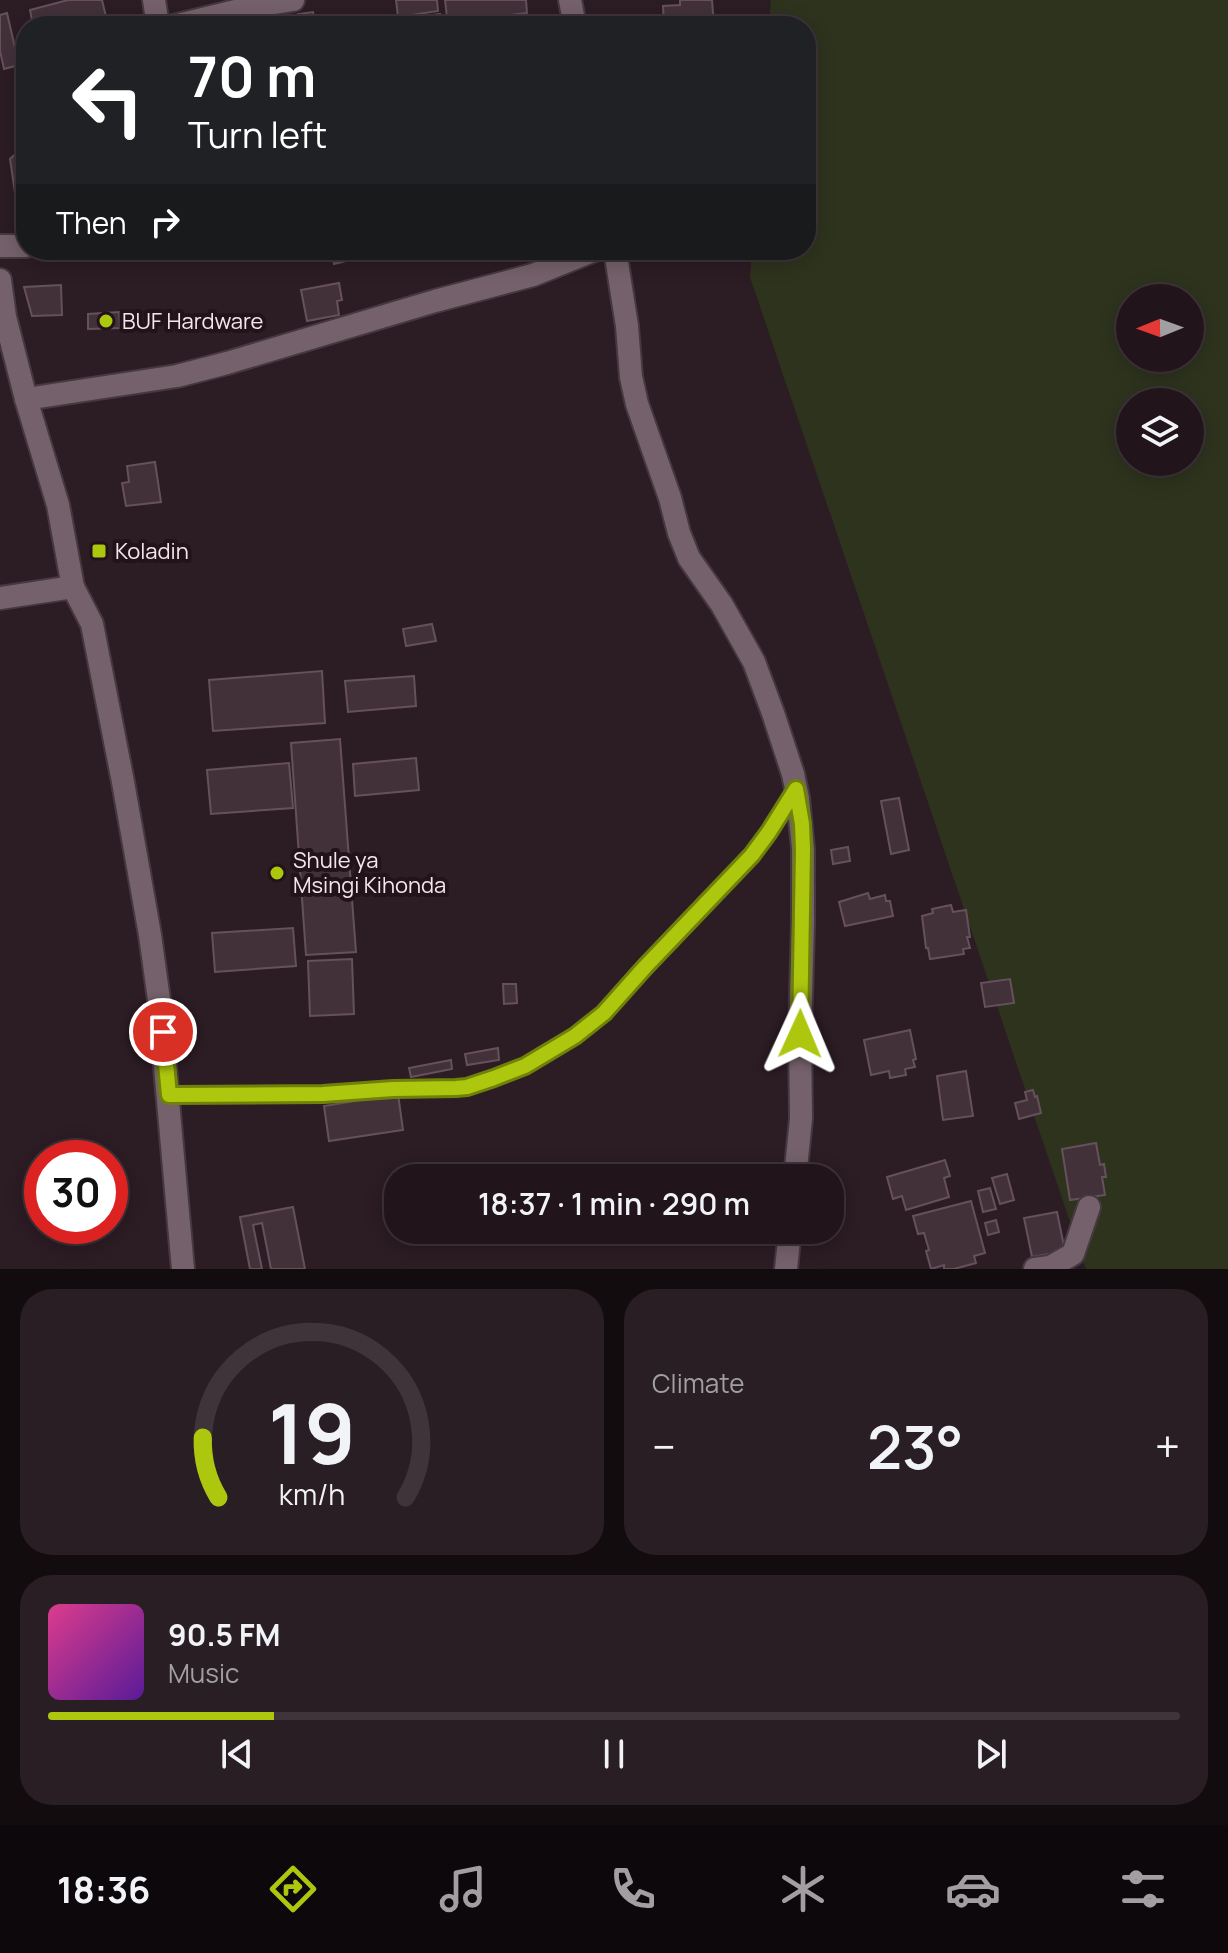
<!DOCTYPE html>
<html lang="en">
<head>
<meta charset="utf-8">
<style>
	:root { --surface:#21151b; --page:#291e24; --text:#f1f3f6; --muted:#a29fa3; --line:#3e343a; --accent:#adc60e }
	body { margin:0; font-family:Manrope,sans-serif; background:var(--page); color:var(--text); height:100vh; display:flex; flex-direction:column; font-size:30px; white-space:nowrap }
	* { box-sizing:border-box; margin:0 }
	p { font-size:26px; color:var(--muted) }
	.icon { flex:none; width:44px; height:44px; fill:none; stroke:currentColor; stroke-width:2; stroke-linecap:round; stroke-linejoin:round }
	.map { position:relative; height:1269px; overflow:hidden }
	.sheet { display:flex; flex-direction:column; gap:20px; padding:20px; background:#120c0f; flex:1 }
	.sheet>* { flex:none }
	.guide { position:absolute; left:16px; top:16px; width:800px; height:244px; border-radius:32px; box-shadow:0 4px 20px #0003,0 0 0 2px var(--line); background:#202124; color:#fff; overflow:hidden }
	.needle { width:52px; rotate:269deg }
	.controls { position:absolute; left:1116px; top:284px; display:grid; gap:16px }
	.controls a { display:grid; place-items:center; width:88px; height:88px; border-radius:50%; background:var(--surface); box-shadow:0 4px 20px #0003,0 0 0 2px var(--line); font-size:40px }
	.speed { position:absolute; left:24px; top:1140px; display:flex; gap:16px; font-size:40px; font-weight:700; text-align:center }
	.speed>* { display:grid; place-content:center; width:104px; height:104px; border-radius:50%; background:var(--surface); box-shadow:0 4px 20px #0003,0 0 0 2px var(--line); line-height:1 }
	.speed .limit { border:12px solid #d22; background:#fff; color:#111 }
	.pin { position:absolute; display:grid; place-items:center; width:68px; height:68px; color:#fff; margin:-34px; border:4px solid #fff; border-radius:50%; box-shadow:0 2px 8px #0007 }
	.me { position:absolute; width:88px; margin:-44px; rotate:1deg; stroke-linejoin:round; filter:drop-shadow(0 0 6px #0008) }
	.turn { display:flex; align-items:center; gap:28px; height:168px; padding:0 40px; font-size:36px }
	.turn .icon { width:104px; height:104px; stroke-width:2.5 }
	.turn b { display:block; font-size:56px; line-height:68px }
	.then { display:flex; align-items:center; height:76px; padding:0 40px; background:#0003; gap:16px; font-size:30px }
	.big { font-size:60px; font-weight:600; line-height:1.1 }
	.sheet .card { flex:1; display:flex; flex-direction:column; justify-content:center; gap:12px; min-width:0; padding:0 28px; border-radius:32px; background:var(--page) }
	.sheet .dial { align-items:center; gap:0 }
	.dial svg { height:208px; overflow:visible; fill:none; stroke:var(--line); stroke-width:7; stroke-linecap:round; text-anchor:middle }
	.dial text { fill:var(--text); stroke:none }
	.song { display:flex; align-items:center; gap:24px }
	.cover { width:96px; height:96px; border-radius:12px; background:linear-gradient(135deg,hsl(330 70% 55%),hsl(270 70% 35%)) }
	.played { height:8px; border-radius:4px; background:linear-gradient(90deg,var(--accent) 20%,var(--line) 20%) }
	.keys { display:flex; justify-content:space-around; direction:ltr }
	.heat { display:flex; justify-content:space-between; align-items:center; font-size:44px; direction:ltr }
	.sheet .tiles { flex:1; display:grid; gap:20px; grid-template-columns:1fr 1fr }
	.card:last-child { grid-column:span 2 }
	.trip { position:absolute; left:384px; top:1164px; width:460px; height:80px; border-radius:32px; background:var(--surface); box-shadow:0 4px 20px #0003,0 0 0 2px var(--line); font-weight:600; line-height:80px; text-align:center }
	.tab-bar { display:flex; height:128px; justify-content:space-around; align-items:center; background:#0d080b; color:var(--muted) }
	.tab-bar .icon { width:56px; height:56px }
	.tab-bar .selected { color:var(--accent) }
	.tab-bar b { font-size:36px; color:var(--text) }
	.map>svg:first-child { display:block }
</style>
</head>
<body>
<div class="map">
<svg width="1228" height="1269" viewBox="0 0 1228 1269">
	<rect width="100%" height="100%" fill="#2c1c24"/>
	<path fill="#2e331e" fill-rule="evenodd" d="M771,0H1228V1269H1086L750,277L752,250H806V26H769ZM1130,298H1190V358H1130ZM1130,402H1190V462H1130Z"/>
	<g fill="#43313a" stroke="#65515b" stroke-width="2">
		<path d="M68,0H102L108,25L33,26L30,10Z"/>
		<path d="M396,0H437L438,11L398,17Z"/>
		<path d="M445,0H526L527,13L471,20L472,26H448Z"/>
		<path d="M680,0H712L714,26H664L663,6L680,5Z"/>
		<path d="M313,12L315,26H300L298,14Z"/>
		<path d="M7,13L19,65L4,69L0,51V15Z"/>
		<path d="M440,14L441,26H419L418,17Z"/>
		<path d="M19,151H26V212L18,213L10,159Z"/>
		<path d="M344,250L346,261L334,264L332,251Z"/>
		<path d="M339,283L342,300L337,301L339,315L307,321L301,290Z"/>
		<path d="M61,285L62,315L32,316L24,287Z"/>
		<path d="M119,312L120,328L88,329V314Z"/>
		<path d="M155,462L161,502L126,506L122,483L129,482L127,466Z"/>
		<path d="M432,624L436,641L406,646L403,629Z"/>
		<path d="M322,671L325,723L213,731L209,680Z"/>
		<path d="M414,676L416,706L348,712L345,681Z"/>
		<path d="M340,739L356,952L306,955L291,743Z"/>
		<path d="M416,758L419,790L355,796L353,764Z"/>
		<path d="M289,763L293,808L211,814L207,770Z"/>
		<path d="M899,798L909,850L891,854L881,801Z"/>
		<path d="M848,847L850,861L833,864L831,850Z"/>
		<path d="M868,893L870,899L885,895L886,901H890L893,916L845,926L839,902Z"/>
		<path d="M951,905L953,912L966,910L970,937H967L970,948L963,949L964,954L930,959L928,948H926L922,916L933,913L932,909Z"/>
		<path d="M293,928L296,966L215,972L212,933Z"/>
		<path d="M352,959L354,1014L310,1016L308,961Z"/>
		<path d="M1010,979L1014,1003L985,1007L981,983Z"/>
		<path d="M503,984H516L517,1003L504,1004Z"/>
		<path d="M910,1030L916,1059L913,1060L915,1067L905,1069L906,1075L890,1078L889,1071L871,1075L864,1040Z"/>
		<path d="M498,1048L499,1060L467,1065L465,1054Z"/>
		<path d="M451,1060L452,1069L411,1077L409,1068Z"/>
		<path d="M966,1071L973,1116L943,1120L937,1076Z"/>
		<path d="M1033,1090L1035,1097L1037,1096L1041,1113L1019,1119L1015,1103L1027,1100L1025,1092Z"/>
		<path d="M398,1094L403,1130L329,1141L324,1106Z"/>
		<path d="M1096,1143L1100,1165L1104,1164L1106,1177H1102L1105,1195L1070,1200L1062,1149Z"/>
		<path d="M945,1160L950,1176L944,1178L949,1197L906,1210L902,1196L893,1199L887,1177Z"/>
		<path d="M1007,1174L1014,1200L1000,1204L992,1178Z"/>
		<path d="M990,1188L996,1209L983,1212L978,1191Z"/>
		<path d="M971,1201L985,1253L974,1256L976,1263L954,1269H944V1265L931,1269L926,1251L929,1250L924,1233L918,1234L913,1216Z"/>
		<path d="M293,1207L305,1269H271L262,1223L253,1225L262,1269H250L240,1217Z"/>
		<path d="M1057,1212L1065,1251L1032,1257L1024,1218Z"/>
		<path d="M996,1220L999,1232L988,1235L985,1223Z"/>
	</g>
	<g fill="none" stroke-linecap="round" stroke-linejoin="round">
		<defs>
			<path id="service" d="M169,1095L323,1094L393,1089L456,1088L467,1087L494,1078L525,1066L575,1036L604,1013L645,967L752,855L769,832L793,793"/>
			<g id="minor">
				<path d="M154,0L158,26"/>
				<path d="M570,0L575,26"/>
				<path d="M174,26L256,6L293,0"/>
				<path d="M0,246H26"/>
				<path d="M615,250L627,326L631,377L637,404L670,498L679,533L689,558L722,605L754,662L773,713L793,774L798,798L803,849V924L800,1034L801,1119L795,1178"/>
				<path d="M0,280L5,317L26,399L58,505L73,587L92,624L123,782L150,935L159,1000L183,1269"/>
				<path d="M26,399L177,376L227,363L435,301L533,275L595,250"/>
				<path d="M0,598L73,587"/>
				<path d="M786,1269L790,1230"/>
				<path d="M1035,1269L1050,1267L1073,1254L1089,1207"/>
			</g>
		</defs>
		<use href="#service" stroke="#45383f" stroke-width="15"/>
		<use href="#minor" stroke="#45383f" stroke-width="26"/>
		<use href="#service" stroke="#75616b" stroke-width="11"/>
		<use href="#minor" stroke="#75616b" stroke-width="22"/>
	</g>
	<g fill="none" stroke-linecap="round" stroke-linejoin="round">
		<defs>
			<path id="route" d="M163,1032L169,1095L323,1094L393,1089L456,1088L467,1087L494,1078L525,1066L575,1036L604,1013L645,967L752,855L769,832L796,789L802,824L803,849L800,1034"/>
		</defs>
		<use href="#route" stroke="#708109" stroke-width="20"/>
		<use href="#route" stroke="#adc60e" stroke-width="14"/>
	</g>
	<g fill="#adc60e" stroke="#22131b" stroke-width="3">
		<circle cx="106" cy="321" r="8"/>
		<rect x="91" y="543" width="16" height="16" rx="4"/>
		<circle cx="277" cy="873" r="8"/>
	</g>
	<g text-anchor="middle" stroke-width="8" stroke-linejoin="round" paint-order="stroke">
		<g font-size="22" fill="#f3e7ec" stroke="#22131b" text-anchor="start">
			<text x="122" y="329">BUF Hardware</text>
			<text x="115" y="559">Koladin</text>
			<text x="293" y="868">Shule ya<tspan x="293" dy="25">Msingi Kihonda</tspan></text>
		</g>
	</g>
</svg>
<div class="controls">
<a><svg class="needle" viewBox="-14 -14 28 28"><path d="M0-13l5 13h-10z" fill="#e53935"/><path d="M0 13l5-13h-10z" fill="#a29fa3"/></svg></a>
<a><svg class="icon" aria-label="layers" viewBox="0 0 24 24"><path d="M12 4l9 5-9 5-9-5zM3 14l9 5 9-5"/></svg></a>
</div>
<div class="speed"><div class="limit">30</div></div>
<div class="pin" style="left:163px;top:1032px;background:#d93025"><svg class="icon" aria-label="arrive" viewBox="0 0 24 24"><path d="M6 21V4h12l-3 4 3 4H6"/></svg></div>
<svg class="me" style="left:800px;top:1034px" viewBox="-20 -20 40 40"><path d="M0-17L14 15 0 8-14 15z" fill="#adc60e" stroke="#fff" stroke-width="4"/></svg>
<div class="trip">18:37 · 1 min · 290 m</div>
<div class="guide">
<div class="turn"><svg class="icon" aria-label="left" viewBox="0 0 24 24"><path d="M17 20v-9H6M10 6l-5 5 5 5"/></svg><div><b>70 m</b>Turn left</div></div>
<div class="then">Then<svg class="icon" aria-label="right" viewBox="0 0 24 24"><path d="M7 20v-9h11M14 6l5 5-5 5"/></svg></div>
</div>
</div>
<section class="sheet">
<div class="tiles">
<div class="card dial"><svg viewBox="0 0 100 80">
<path d="M14 69A42 42 0 1 1 86 69"/>
<path d="M14 69A42 42 0 0 1 8 46" stroke="#adc60e"/>
<text x="50" y="56" font-size="32" font-weight="700">19</text>
<text x="50" y="72" font-size="11">km/h</text>
</svg></div>
<div class="card"><p>Climate</p>
<div class="heat"><a>−</a><b class="big">23°</b><a>+</a></div>
</div>
<div class="card">
<div class="song"><i class="cover"></i><div><b>90.5 FM</b><p>Music</p></div></div>
<div class="played"></div>
<div class="keys"><svg class="icon" aria-label="previous" viewBox="0 0 24 24"><path d="M18 5L8 12l10 7zM5 5v14"/></svg><svg class="icon" aria-label="pause" viewBox="0 0 24 24"><path d="M8 5v14M16 5v14"/></svg><svg class="icon" aria-label="next" viewBox="0 0 24 24"><path d="M6 5l10 7-10 7zM19 5v14"/></svg></div>
</div>
</div>
</section>
<nav class="tab-bar">
<b>18:36</b>
<svg class="icon selected" aria-label="directions" viewBox="0 0 24 24"><path d="M12 3l9 9-9 9-9-9zM9 14v-3h6M13 9l2 2-2 2"/></svg>
<svg class="icon" aria-label="music" viewBox="0 0 24 24"><path d="M9 18V5l10-2v13"/><circle cx="6" cy="18" r="3"/><circle cx="16" cy="16" r="3"/></svg>
<svg class="icon" aria-label="phone" viewBox="0 0 24 24"><path d="M5 4h4l2 5-3 2q2 4 5 5l2-3 5 2v4C11 20 4 13 5 4z"/></svg>
<svg class="icon" aria-label="climate" viewBox="0 0 24 24"><path d="M12 3v18M4 7l16 10M4 17L20 7"/></svg>
<svg class="icon" aria-label="car" viewBox="0 0 24 24"><path d="M5 17H2v-5l4-1 3-4h7l3 4 3 1v5h-3M9 17h6M6 11h13"/><circle cx="7" cy="17" r="2"/><circle cx="17" cy="17" r="2"/></svg>
<svg class="icon" aria-label="filters" viewBox="0 0 24 24"><path d="M4 7h16M4 17h16"/><circle cx="9" cy="7" r="2"/><circle cx="15" cy="17" r="2"/></svg>
</nav>
</body>
</html>
